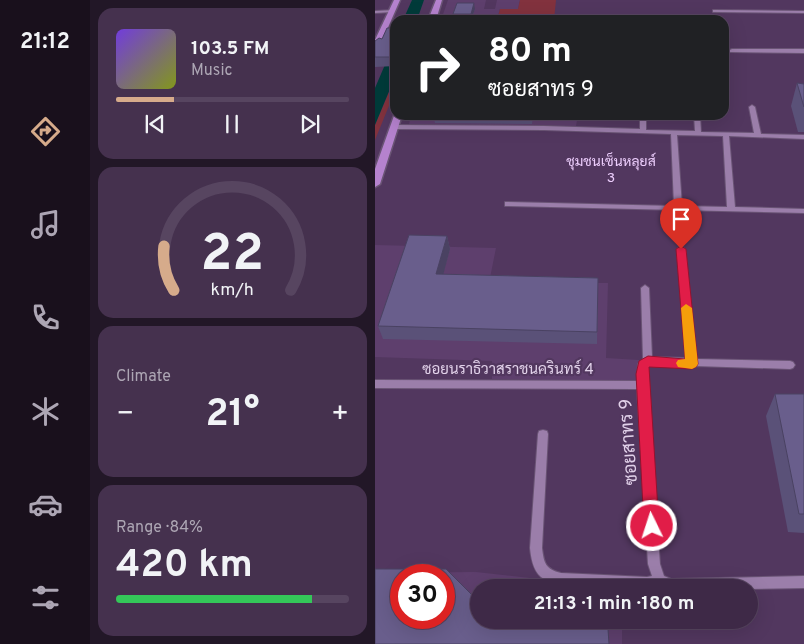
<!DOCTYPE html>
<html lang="en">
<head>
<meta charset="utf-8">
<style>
	:root { --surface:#3e2947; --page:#45314e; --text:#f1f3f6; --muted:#ada6b4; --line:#574560; --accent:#d6ab8b }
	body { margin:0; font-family:Overpass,Sarabun,sans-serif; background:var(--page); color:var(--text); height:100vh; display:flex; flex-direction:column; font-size:19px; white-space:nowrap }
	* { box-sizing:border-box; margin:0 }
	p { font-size:16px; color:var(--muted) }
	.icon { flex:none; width:28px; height:28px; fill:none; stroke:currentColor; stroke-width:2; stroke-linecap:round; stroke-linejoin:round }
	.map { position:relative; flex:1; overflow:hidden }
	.details { display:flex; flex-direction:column; gap:8px; padding:8px; background:#221727; width:285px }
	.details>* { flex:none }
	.hud { position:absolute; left:15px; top:15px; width:339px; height:105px; border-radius:15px; box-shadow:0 5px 20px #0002,0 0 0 1px var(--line); background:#202124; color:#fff; overflow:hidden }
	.speed { position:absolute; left:15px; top:564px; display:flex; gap:10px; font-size:25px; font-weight:700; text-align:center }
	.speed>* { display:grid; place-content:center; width:65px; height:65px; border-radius:50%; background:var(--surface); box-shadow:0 5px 20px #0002,0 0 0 1px var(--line); line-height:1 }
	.speed .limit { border:8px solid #d22; background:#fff; color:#111 }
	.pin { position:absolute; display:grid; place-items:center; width:42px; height:42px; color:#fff; margin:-51px -21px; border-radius:50% 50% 50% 0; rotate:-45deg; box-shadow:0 0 5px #0007 }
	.pin .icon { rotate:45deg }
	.me { position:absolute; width:55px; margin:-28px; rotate:356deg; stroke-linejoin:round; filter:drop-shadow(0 0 4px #0008) }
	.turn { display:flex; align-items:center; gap:18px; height:105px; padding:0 15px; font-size:22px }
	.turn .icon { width:65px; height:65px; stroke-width:2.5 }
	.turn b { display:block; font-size:35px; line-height:42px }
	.big { font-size:38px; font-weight:700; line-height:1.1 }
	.details .card { flex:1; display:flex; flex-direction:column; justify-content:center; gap:8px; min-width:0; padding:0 18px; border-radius:15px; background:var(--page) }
	.details .dial { align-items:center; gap:0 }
	.dial svg { height:130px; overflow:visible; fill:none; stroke:var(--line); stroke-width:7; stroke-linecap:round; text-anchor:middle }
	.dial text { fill:var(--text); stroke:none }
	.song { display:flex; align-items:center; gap:15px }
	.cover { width:60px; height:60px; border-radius:8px; background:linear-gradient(135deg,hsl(260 70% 55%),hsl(70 70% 35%)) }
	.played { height:5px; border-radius:2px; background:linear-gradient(90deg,var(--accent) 25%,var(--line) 25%) }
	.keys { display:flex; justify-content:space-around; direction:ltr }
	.heat { display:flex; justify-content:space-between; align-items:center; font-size:28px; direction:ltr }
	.charge { height:8px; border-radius:4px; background:linear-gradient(90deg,#34c759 84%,var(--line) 0) }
	.trip { position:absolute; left:95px; top:579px; width:288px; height:50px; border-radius:25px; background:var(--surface); box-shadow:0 5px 20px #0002,0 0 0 1px var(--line); font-weight:700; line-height:50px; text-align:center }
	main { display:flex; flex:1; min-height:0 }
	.tabs { display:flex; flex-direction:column; width:90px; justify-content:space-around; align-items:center; background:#19101c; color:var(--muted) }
	.tabs .icon { width:35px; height:35px }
	.tabs .current { color:var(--accent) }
	.tabs b { font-size:22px; color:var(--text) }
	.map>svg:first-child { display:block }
</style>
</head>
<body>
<main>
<nav class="tabs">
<b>21:12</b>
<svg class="icon current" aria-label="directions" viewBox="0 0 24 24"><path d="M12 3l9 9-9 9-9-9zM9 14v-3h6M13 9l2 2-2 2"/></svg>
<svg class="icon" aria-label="music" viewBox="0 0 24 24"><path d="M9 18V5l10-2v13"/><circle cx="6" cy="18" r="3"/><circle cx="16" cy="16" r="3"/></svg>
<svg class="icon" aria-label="phone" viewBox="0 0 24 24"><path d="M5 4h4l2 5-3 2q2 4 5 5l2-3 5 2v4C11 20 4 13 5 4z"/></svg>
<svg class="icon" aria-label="climate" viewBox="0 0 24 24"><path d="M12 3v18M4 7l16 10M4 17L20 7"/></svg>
<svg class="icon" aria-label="car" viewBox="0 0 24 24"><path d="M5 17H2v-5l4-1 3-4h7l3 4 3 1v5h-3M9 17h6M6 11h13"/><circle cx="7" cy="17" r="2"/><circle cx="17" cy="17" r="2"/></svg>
<svg class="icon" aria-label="filters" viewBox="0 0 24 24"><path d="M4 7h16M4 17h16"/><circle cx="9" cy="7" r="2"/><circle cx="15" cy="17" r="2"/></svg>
</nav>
<section class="details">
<div class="card">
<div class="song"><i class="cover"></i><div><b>103.5 FM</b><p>Music</p></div></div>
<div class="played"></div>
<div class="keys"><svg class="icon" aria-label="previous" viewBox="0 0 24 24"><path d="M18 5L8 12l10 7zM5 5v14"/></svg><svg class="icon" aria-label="pause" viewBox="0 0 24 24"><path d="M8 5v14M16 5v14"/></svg><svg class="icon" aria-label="next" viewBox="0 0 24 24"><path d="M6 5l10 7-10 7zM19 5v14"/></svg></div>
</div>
<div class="card dial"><svg viewBox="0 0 100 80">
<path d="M14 69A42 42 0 1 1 86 69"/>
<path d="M14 69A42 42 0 0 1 8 42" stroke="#d6ab8b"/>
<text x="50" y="56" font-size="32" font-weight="700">22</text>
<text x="50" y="72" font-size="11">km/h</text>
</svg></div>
<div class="card"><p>Climate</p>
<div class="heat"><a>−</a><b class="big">21°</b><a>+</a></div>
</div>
<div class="card"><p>Range · 84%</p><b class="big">420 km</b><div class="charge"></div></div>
</section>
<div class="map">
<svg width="429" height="644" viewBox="0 0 429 644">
	<rect width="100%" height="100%" fill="#52375f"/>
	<g fill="#5e3f6d" fill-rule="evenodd">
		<path d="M73,0H111L109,9H120L122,0H145L143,9H125L122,20H66Z"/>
		<path d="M36,115H203L201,126L34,124Z"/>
		<path d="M0,245L121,248L114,283H233L231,358L264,360L263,382L117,379V361L0,357Z"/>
		<path d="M101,572L235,587L104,588V620H247V644H0V573ZM26,575H69V618H26Z"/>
	</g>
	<g fill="#82323e">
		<path d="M145,0H181L179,20H122L125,9H143Z"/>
		<path d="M20,78V91L0,140V125Z"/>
	</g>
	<g fill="#013b3a">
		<path d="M37,0H49L42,20H28Z"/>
		<path d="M20,34V77L0,125V88L12,60Z"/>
	</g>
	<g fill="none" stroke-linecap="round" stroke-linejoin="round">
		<defs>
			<g id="minor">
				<path d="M19,10V11L17,12L0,13V11Z"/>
				<path d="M340,10L429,11V13L338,12V10Z"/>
				<path d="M357,49H429V53L355,52V50Z"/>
				<path d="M377,105L380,107L386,134L429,135V139L354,136L360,207L429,209V213L133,206H130V202L299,206L296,134L169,130L19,129L16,127L19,125L169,126L265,129V115H271V130L320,131L319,115H325L326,132L379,133L374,107ZM302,135L348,136L352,207L307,206Z"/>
				<path d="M306,246L310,249L321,359L415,361L418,362L420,365L418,368L415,369L321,366L317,368L313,366L274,365L273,366L272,385L285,564L289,576L296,579L429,576V588L374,589V588H287L284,586L278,588C255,588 182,590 166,577C158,570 156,558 155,548L163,434L164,431L168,430L172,431L173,434L167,548C169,563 170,569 186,573L272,577L277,576L273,564L262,389L0,388V380L262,381L263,364L268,359L266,288L270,285L274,288L277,357L312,358L302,249Z"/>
			</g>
			<g id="major">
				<path d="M19,0H25L4,48L0,50V40Z"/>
				<path d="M61,0H67L61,20H53Z"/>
				<path d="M20,113V115H27L5,184L0,187V169Z"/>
			</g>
		</defs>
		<use href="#minor" stroke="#6a5475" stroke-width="2"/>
		<use href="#major" stroke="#6a5475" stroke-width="3"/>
		<use href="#minor" fill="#9b7eaa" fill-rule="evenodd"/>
		<use href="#major" fill="#b582ce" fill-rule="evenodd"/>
	</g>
	<g fill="#5a5178">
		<path d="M100,9L96,20H79L78,14Z"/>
		<path d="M20,28V66L0,67V41L7,39Z"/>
		<path d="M422,83L429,84V132H423L416,106Z"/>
		<path d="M58,115H158L157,124L60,123Z"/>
		<path d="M72,236L75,249L68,274L223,278L222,344L8,339L3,326Z"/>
		<path d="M400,394H429V533L413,532L391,416Z"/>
	</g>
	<g fill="#4a4262">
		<path d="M99,3L100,9L96,20V14Z"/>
		<path d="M72,236L75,249L65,287L61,274Z"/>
	</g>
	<g fill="#695e8c" stroke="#4a4262" fill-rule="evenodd">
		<path d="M82,3H99L96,14H78Z"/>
		<path d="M12,28H20V57H0V41L4,38L7,39Z"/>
		<path d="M422,83L429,84V107Z"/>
		<path d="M34,235L72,236L61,274L223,278L222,332L3,326Z"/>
		<path d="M400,394H429V514H424Z"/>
		<path d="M0,569H71L104,602V620H222L233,629L234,644H0ZM26,575H69V618H26Z"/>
	</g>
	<path fill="#e11d48" stroke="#92132f" d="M306,246L311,249L323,364L321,367L317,369L274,367L284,526L282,532L277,534L271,532L269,526L261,374L264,361L273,356L310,359L301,249Z"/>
	<path fill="#f59e0b" d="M311,304L317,308L323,364L321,367L317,369L303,367L301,363L303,360L310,359L306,308Z"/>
	<g text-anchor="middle" stroke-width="4.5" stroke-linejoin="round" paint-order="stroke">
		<g font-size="14" fill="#eccdfc" stroke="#52375f">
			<text x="236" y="166">ชุมชนเซ็นหลุยส์<tspan x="236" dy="16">3</tspan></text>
		</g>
		<g font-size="15" fill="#e1d1e9" stroke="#52375f">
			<text x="133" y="374">ซอยนราธิวาสราชนครินทร์ 4</text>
		</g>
		<g font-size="18" fill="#e1d1e9" stroke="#52375f">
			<text transform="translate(253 442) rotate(-94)" y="6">ซอยสาทร 9</text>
		</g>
	</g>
</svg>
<div class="speed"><div class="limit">30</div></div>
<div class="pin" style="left:306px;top:249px;background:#d93025"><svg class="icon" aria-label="arrive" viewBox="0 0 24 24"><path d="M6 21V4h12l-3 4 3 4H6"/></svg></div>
<svg class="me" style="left:277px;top:526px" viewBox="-20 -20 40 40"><circle r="17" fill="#e11d48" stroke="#fff" stroke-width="3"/><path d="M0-11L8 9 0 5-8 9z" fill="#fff"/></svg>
<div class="trip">21:13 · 1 min · 180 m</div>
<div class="hud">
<div class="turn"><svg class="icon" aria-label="right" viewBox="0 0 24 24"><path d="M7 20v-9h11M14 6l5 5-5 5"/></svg><div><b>80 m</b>ซอยสาทร 9</div></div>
</div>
</div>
</main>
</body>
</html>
